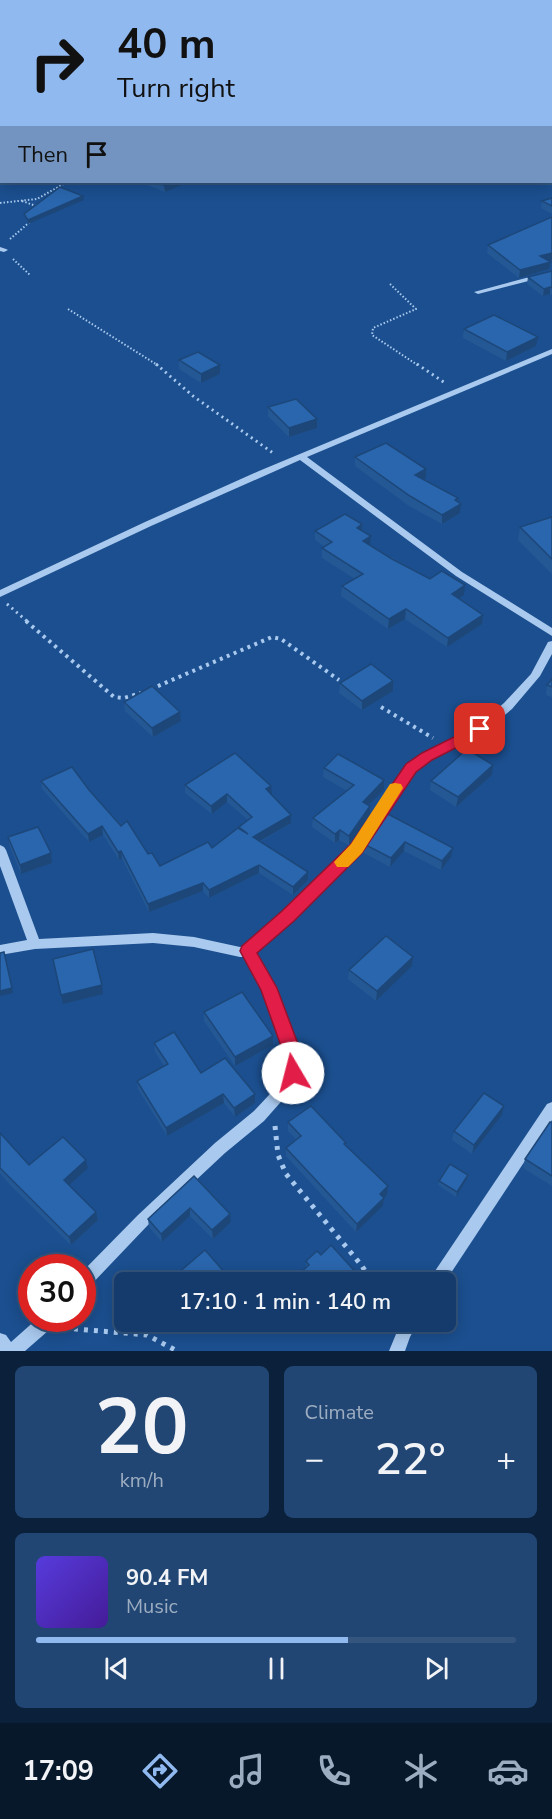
<!DOCTYPE html>
<html lang="en">
<head>
<meta charset="utf-8">
<style>
	:root { --surface:#143b6b; --page:#214673; --text:#f1f3f6; --muted:#9dadc1; --line:#33557e; --accent:#90b9f0 }
	body { margin:0; font-family:"Nunito Sans",sans-serif; background:var(--page); color:var(--text); height:100vh; display:flex; flex-direction:column; font-size:22px; white-space:nowrap }
	* { box-sizing:border-box; margin:0 }
	p { font-size:20px; color:var(--muted) }
	.icon { flex:none; width:33px; height:33px; fill:none; stroke:currentColor; stroke-width:2; stroke-linecap:round; stroke-linejoin:round }
	.map { position:relative; height:1351px; overflow:hidden }
	.drawer { display:flex; flex-direction:column; gap:15px; padding:15px; background:#0b203b; flex:1 }
	.drawer>* { flex:none }
	.top-card { position:absolute; left:0px; top:0px; width:552px; height:183px; box-shadow:0 3px 15px #0003,0 0 0 2px var(--line); background:#90b9f0; color:#111; overflow:hidden }
	.speed { position:absolute; left:18px; top:1254px; display:flex; gap:12px; font-size:30px; font-weight:700; text-align:center }
	.speed>* { display:grid; place-content:center; width:78px; height:78px; border-radius:50%; background:var(--surface); box-shadow:0 3px 15px #0003,0 0 0 2px var(--line); line-height:1 }
	.speed .limit { border:9px solid #d22; background:#fff; color:#111 }
	.pin { position:absolute; display:grid; place-items:center; width:51px; height:51px; color:#fff; margin:-26px; border-radius:12px; box-shadow:0 3px 9px #0006 }
	.me { position:absolute; width:66px; margin:-33px; rotate:352deg; stroke-linejoin:round; filter:drop-shadow(0 0 4px #0008) }
	.turn { display:flex; align-items:center; gap:21px; height:126px; padding:0 18px; font-size:27px }
	.turn .icon { width:78px; height:78px; stroke-width:2.5 }
	.turn b { display:block; font-size:42px; line-height:51px }
	.then { display:flex; align-items:center; height:57px; padding:0 18px; background:#0003; gap:12px; font-size:22px }
	.big { font-size:45px; font-weight:600; line-height:1.1 }
	.drawer .tile { flex:1; display:flex; flex-direction:column; justify-content:center; gap:9px; min-width:0; padding:0 21px; border-radius:9px; background:var(--page) }
	.drawer .dial { align-items:center; gap:0 }
	.dial b { font-size:78px; line-height:1 }
	.song { display:flex; align-items:center; gap:18px }
	.cover { width:72px; height:72px; border-radius:9px; background:linear-gradient(135deg,hsl(250 70% 55%),hsl(260 70% 35%)) }
	.played { height:6px; border-radius:3px; background:linear-gradient(90deg,var(--accent) 65%,var(--line) 65%) }
	.keys { display:flex; justify-content:space-around; direction:ltr }
	.heat { display:flex; justify-content:space-between; align-items:center; font-size:33px; direction:ltr }
	.drawer .tiles { flex:1; display:grid; gap:15px; grid-template-columns:1fr 1fr }
	.tile:last-child { grid-column:span 2 }
	.trip { position:absolute; left:114px; top:1272px; width:342px; height:60px; border-radius:9px; background:var(--surface); box-shadow:0 3px 15px #0003,0 0 0 2px var(--line); font-weight:600; line-height:60px; text-align:center }
	.menu { display:flex; height:96px; justify-content:space-around; align-items:center; background:#08182b; color:var(--muted) }
	.menu .icon { width:42px; height:42px }
	.menu .on { color:var(--accent) }
	.menu b { font-size:27px; color:var(--text) }
	.map>svg:first-child { display:block }
</style>
</head>
<body>
<div class="map">
<svg width="552" height="1351" viewBox="0 0 552 1351">
	<rect width="100%" height="100%" fill="#1b4f8f"/>
	<g fill="none" stroke-linecap="round" stroke-linejoin="round">
		<g stroke="#a9c9ee" stroke-width="2" stroke-dasharray="1.5 2" stroke-linecap="butt">
			<path d="M165,2L173,0"/>
			<path d="M22,201L39,207"/>
			<path d="M0,203L37,199L67,182"/>
			<path d="M10,239L31,221"/>
			<path d="M13,259L30,275"/>
			<path d="M390,284L416,309L373,328L372,335L419,366"/>
			<path d="M68,309L159,366"/>
		</g>
		<g stroke="#a9c9ee" stroke-width="3" stroke-dasharray="2 4" stroke-linecap="butt">
			<path d="M156,364L193,396L273,453"/>
			<path d="M417,364L445,383"/>
			<path d="M7,604L28,622"/>
		</g>
		<g stroke="#a9c9ee" stroke-width="4" stroke-dasharray="3 4.5" stroke-linecap="butt">
			<path d="M26,621L114,697L124,698L141,693"/>
			<path d="M151,689L272,637L281,639L339,680"/>
			<path d="M381,707L433,738"/>
		</g>
		<g stroke="#a9c9ee" stroke-width="5" stroke-dasharray="4 6" stroke-linecap="butt">
			<path d="M275,1126L278,1155L286,1174L362,1266L372,1282"/>
			<path d="M64,1328L147,1335L177,1351"/>
		</g>
		<g fill="#a9c9ee" fill-rule="evenodd">
			<path d="M10,0H14L15,1L8,2Z"/>
			<path d="M194,0L203,2H196Z"/>
			<path d="M449,0H458L446,2Z"/>
			<path d="M552,0V4H550L549,2Z"/>
			<path d="M0,2H2L0,6Z"/>
			<rect x="0" y="151" width="2" height="4"/>
			<path d="M0,247L6,249L8,250L4,252L0,251Z"/>
			<path d="M552,271V275L478,294L474,292Z"/>
			<path d="M552,349V354L307,457L462,572L552,628V636L456,576L300,460L151,526L0,597V590L145,522L259,471Z"/>
			<path d="M552,641V654L540,676L512,709L484,732L431,760L415,771L360,851L292,920L255,952L276,988L302,1060L294,1087L264,1121L225,1153L148,1225L87,1289L82,1292V1272L138,1215L215,1143L254,1111L283,1080L288,1060L263,989L245,957H240L194,947L153,943L35,949L0,955V945L27,940L0,866V845L4,847L6,850L39,939L153,933L194,937L240,947L245,946L284,912L352,845L407,765L423,754L476,726L504,703L531,674L548,642Z"/>
			<path d="M552,1102V1120L445,1282H429L431,1277L547,1104Z"/>
			<path d="M38,1318H58L56,1324L25,1351H0V1333L6,1335L11,1342Z"/>
			<path d="M401,1322H418L410,1337L405,1351H389Z"/>
		</g>
	</g>
	<g fill="#245895">
		<path d="M316,0H408L404,2L316,1Z"/>
		<path d="M483,0H549V2H487Z"/>
		<path d="M139,182H190L165,192Z"/>
		<path d="M552,198V214L541,208L542,201Z"/>
		<path d="M552,217V260L549,261L551,262L549,269L519,278L487,253L488,245Z"/>
		<path d="M552,271V295L550,294L543,296L527,284L528,277Z"/>
		<path d="M464,329L536,346L506,361L463,338Z"/>
		<path d="M179,360L220,365V374L201,383L179,369Z"/>
		<path d="M268,407L317,428L289,437L268,416Z"/>
		<path d="M355,457L426,469V478L424,479L458,498V502L461,504L460,513L442,524L409,506L355,466Z"/>
		<path d="M552,517V574L518,540L520,527Z"/>
		<path d="M362,524V531L370,545L430,579L464,595L459,598L483,615L482,624L447,647L405,619L388,629L341,596L342,586L355,579L322,558V548L325,547L315,540V531Z"/>
		<path d="M552,679V697L546,695L547,685Z"/>
		<path d="M340,683L393,691L362,710L339,693Z"/>
		<path d="M124,702L180,712L181,721L153,737L125,711Z"/>
		<path d="M324,768L384,780V790L368,805L370,806V815L349,845L339,840L335,843L312,827L313,818L347,791L323,777Z"/>
		<path d="M492,775L456,807L430,790L431,781Z"/>
		<path d="M41,781L89,790L160,866L212,848L239,828V827L248,820L227,802L212,814L185,793V785L272,794H271L291,823L260,842L308,880L293,895L259,873L209,898L203,891L149,912L122,859L119,860L103,835L89,842L42,789Z"/>
		<path d="M384,812L451,857L441,870L404,851L390,867L362,852V843Z"/>
		<path d="M8,837L52,863L21,874L10,847Z"/>
		<path d="M413,957L412,966L376,1001L348,979L349,970Z"/>
		<path d="M204,1012L273,1036V1045L235,1066L204,1021Z"/>
		<path d="M154,1043L201,1073L255,1094V1103L235,1117L224,1103L167,1136L138,1089L137,1081L164,1066L155,1052Z"/>
		<path d="M504,1106L502,1115L472,1154L452,1140L454,1131Z"/>
		<path d="M288,1122L346,1143V1146L388,1186L387,1195L384,1198L383,1206L356,1232L286,1156V1148L296,1139L288,1131Z"/>
		<path d="M552,1123V1186L523,1168L525,1159Z"/>
		<path d="M0,1133L29,1165L86,1160L88,1168L69,1185L96,1212L98,1220L71,1245L10,1185L0,1173Z"/>
		<path d="M468,1175L467,1179L456,1197L438,1185L439,1181Z"/>
		<path d="M194,1176L231,1222L213,1239L190,1216L162,1242L149,1227L148,1219Z"/>
		<path d="M321,1255L361,1282H294V1278L306,1267V1261Z"/>
		<path d="M195,1322H214L203,1331Z"/>
	</g>
	<g fill="#1d4779">
		<path d="M395,0H408L404,2H391Z"/>
		<path d="M174,182H190L165,192L164,185Z"/>
		<path d="M83,196L84,200L28,224V220Z"/>
		<path d="M552,253V260L539,264L540,256Z"/>
		<path d="M551,262L549,269L519,278L520,270Z"/>
		<path d="M550,287V294L543,296L544,289Z"/>
		<path d="M538,337L536,346L506,361L507,352Z"/>
		<path d="M220,365V374L201,383V374Z"/>
		<path d="M317,419V428L289,437V428Z"/>
		<path d="M426,469V478L415,484V475Z"/>
		<path d="M458,498L457,506L461,504L460,513L442,524V515L455,500Z"/>
		<path d="M362,524V534L357,528Z"/>
		<path d="M371,536L370,545L363,541Z"/>
		<path d="M465,585L464,595L451,603L452,594Z"/>
		<path d="M406,609L405,619L388,629L389,619Z"/>
		<path d="M483,615L482,624L447,647L448,638Z"/>
		<path d="M393,681V691L362,710V701Z"/>
		<path d="M180,712L181,721L153,737L152,728Z"/>
		<path d="M493,765L492,775L456,807L458,797Z"/>
		<path d="M384,780V790L362,811L363,802Z"/>
		<path d="M271,786L272,794L266,797V789Z"/>
		<path d="M227,794V802L212,814L211,806Z"/>
		<path d="M370,806V815L349,845V836Z"/>
		<path d="M291,815V823L253,845V837Z"/>
		<path d="M102,826L103,835L89,842L88,834Z"/>
		<path d="M340,830L339,840L335,843V834Z"/>
		<path d="M405,842L404,851L390,867L391,858Z"/>
		<path d="M453,848L451,857L441,870L442,861Z"/>
		<path d="M121,851L122,859L119,860L118,852Z"/>
		<path d="M51,853L52,863L21,874L20,865Z"/>
		<path d="M259,865V873L209,898V890Z"/>
		<path d="M308,872V880L293,895V887Z"/>
		<path d="M203,883V891L149,912L148,904Z"/>
		<path d="M413,957L412,966L376,1001L377,991Z"/>
		<path d="M102,985L103,994L63,1004L61,995Z"/>
		<path d="M12,988L13,993L0,996V991Z"/>
		<path d="M273,1036V1045L235,1066V1057Z"/>
		<path d="M223,1094L224,1103L167,1136L166,1128Z"/>
		<path d="M255,1094V1103L235,1117L234,1108Z"/>
		<path d="M504,1106L502,1115L472,1154L474,1145Z"/>
		<path d="M86,1160L88,1168L66,1188L64,1180Z"/>
		<path d="M468,1175L467,1179L456,1197L457,1192Z"/>
		<path d="M388,1186L387,1195L384,1198L383,1206L356,1232L357,1224L380,1194Z"/>
		<path d="M190,1208V1216L162,1242L161,1234Z"/>
		<path d="M96,1212L98,1220L71,1245L69,1237Z"/>
		<path d="M230,1214L231,1222L213,1239L212,1230Z"/>
		<path d="M204,1322H214L203,1331L202,1323Z"/>
	</g>
	<g fill="#2a66ad" stroke="#1d4779" stroke-width="1.5">
		<path d="M334,0H395L391,2H342Z"/>
		<path d="M493,0H548L549,2H497Z"/>
		<path d="M155,182H174L164,185Z"/>
		<path d="M60,187L83,196L28,220L24,214Z"/>
		<path d="M552,198V206L542,201Z"/>
		<path d="M552,217V253L540,256L551,262L520,270L488,245Z"/>
		<path d="M552,271V288L550,287L544,289L528,277Z"/>
		<path d="M494,315L538,337L507,352L464,329Z"/>
		<path d="M198,352L220,365L201,374L179,360Z"/>
		<path d="M296,399L317,419L289,428L268,407Z"/>
		<path d="M386,443L426,469L415,475L458,498L455,500L461,504L442,515L410,496L355,457Z"/>
		<path d="M345,514L362,524L357,528L371,536L363,541L392,559L430,579L442,571L465,585L452,594L483,615L448,638L406,609L389,619L342,586L363,574L322,548L332,542L315,531Z"/>
		<path d="M552,517V559L520,527Z"/>
		<path d="M371,664L393,681L362,701L340,683Z"/>
		<path d="M552,679V687L547,685Z"/>
		<path d="M152,686L180,712L152,728L124,702Z"/>
		<path d="M467,749L493,765L458,797L431,781Z"/>
		<path d="M235,753L271,786L266,789L291,815L253,837L308,872L293,887L259,865L209,890L203,883L148,904L121,851L118,852L102,826L88,834L41,781L72,767L89,790L121,826L127,821L148,854L152,853L160,866L208,842L212,848L238,828L248,834L239,827L252,817L227,794L211,806L185,785Z"/>
		<path d="M338,754L384,780L363,802L370,806L349,836L340,830L335,834L313,818L354,785L324,768Z"/>
		<path d="M384,812L453,848L442,861L405,842L391,858L362,843Z"/>
		<path d="M38,827L51,853L20,865L8,837Z"/>
		<path d="M386,936L413,957L377,991L349,970Z"/>
		<path d="M93,949L102,985L61,995L53,959Z"/>
		<path d="M4,952L12,988L0,991V953Z"/>
		<path d="M242,992L273,1036L235,1057L204,1012Z"/>
		<path d="M174,1032L201,1073L225,1058L255,1094L234,1108L223,1094L166,1128L137,1081L168,1064L154,1043Z"/>
		<path d="M484,1093L504,1106L474,1145L454,1131Z"/>
		<path d="M311,1106L346,1143L344,1144L388,1186L380,1194L384,1198L357,1224L286,1148L301,1136L288,1122Z"/>
		<path d="M550,1122L552,1123V1176L525,1159Z"/>
		<path d="M0,1133L29,1165L63,1137L86,1160L64,1180L96,1212L69,1237L0,1168Z"/>
		<path d="M450,1164L468,1175L457,1192L439,1181Z"/>
		<path d="M194,1176L230,1214L212,1230L190,1208L161,1234L148,1219Z"/>
		<path d="M331,1245L361,1278L356,1282H297L294,1278L309,1265L306,1261L317,1251L321,1255Z"/>
		<path d="M205,1250L233,1282H172L170,1280Z"/>
	</g>
	<path fill="#e11d48" stroke="#92132f" stroke-width="1.5" d="M480,724L487,729L485,733L432,760L416,772L362,853L294,921L257,953L277,988L304,1060L299,1079L293,1081L286,1079L284,1073L286,1060L261,990L240,951L242,946L282,911L351,844L406,764L422,753Z"/>
	<path fill="#f59e0b" d="M395,783L401,784L403,788L362,853L348,867H337L334,862L351,844L390,784Z"/>
</svg>
<div class="speed"><div class="limit">30</div></div>
<div class="pin" style="left:480px;top:729px;background:#d93025"><svg class="icon" aria-label="arrive" viewBox="0 0 24 24"><path d="M6 21V4h12l-3 4 3 4H6"/></svg></div>
<svg class="me" style="left:293px;top:1073px" viewBox="-20 -20 40 40"><circle r="19" fill="#fff"/><path d="M0-13L10 11 0 6-10 11z" fill="#e11d48"/></svg>
<div class="trip">17:10 · 1 min · 140 m</div>
<div class="top-card">
<div class="turn"><svg class="icon" aria-label="right" viewBox="0 0 24 24"><path d="M7 20v-9h11M14 6l5 5-5 5"/></svg><div><b>40 m</b>Turn right</div></div>
<div class="then">Then<svg class="icon" aria-label="arrive" viewBox="0 0 24 24"><path d="M6 21V4h12l-3 4 3 4H6"/></svg></div>
</div>
</div>
<section class="drawer">
<div class="tiles">
<div class="tile dial"><b>20</b><p>km/h</p></div>
<div class="tile"><p>Climate</p>
<div class="heat"><a>−</a><b class="big">22°</b><a>+</a></div>
</div>
<div class="tile">
<div class="song"><i class="cover"></i><div><b>90.4 FM</b><p>Music</p></div></div>
<div class="played"></div>
<div class="keys"><svg class="icon" aria-label="previous" viewBox="0 0 24 24"><path d="M18 5L8 12l10 7zM5 5v14"/></svg><svg class="icon" aria-label="pause" viewBox="0 0 24 24"><path d="M8 5v14M16 5v14"/></svg><svg class="icon" aria-label="next" viewBox="0 0 24 24"><path d="M6 5l10 7-10 7zM19 5v14"/></svg></div>
</div>
</div>
</section>
<nav class="menu">
<b>17:09</b>
<svg class="icon on" aria-label="directions" viewBox="0 0 24 24"><path d="M12 3l9 9-9 9-9-9zM9 14v-3h6M13 9l2 2-2 2"/></svg>
<svg class="icon" aria-label="music" viewBox="0 0 24 24"><path d="M9 18V5l10-2v13"/><circle cx="6" cy="18" r="3"/><circle cx="16" cy="16" r="3"/></svg>
<svg class="icon" aria-label="phone" viewBox="0 0 24 24"><path d="M5 4h4l2 5-3 2q2 4 5 5l2-3 5 2v4C11 20 4 13 5 4z"/></svg>
<svg class="icon" aria-label="climate" viewBox="0 0 24 24"><path d="M12 3v18M4 7l16 10M4 17L20 7"/></svg>
<svg class="icon" aria-label="car" viewBox="0 0 24 24"><path d="M5 17H2v-5l4-1 3-4h7l3 4 3 1v5h-3M9 17h6M6 11h13"/><circle cx="7" cy="17" r="2"/><circle cx="17" cy="17" r="2"/></svg>
</nav>
</body>
</html>
